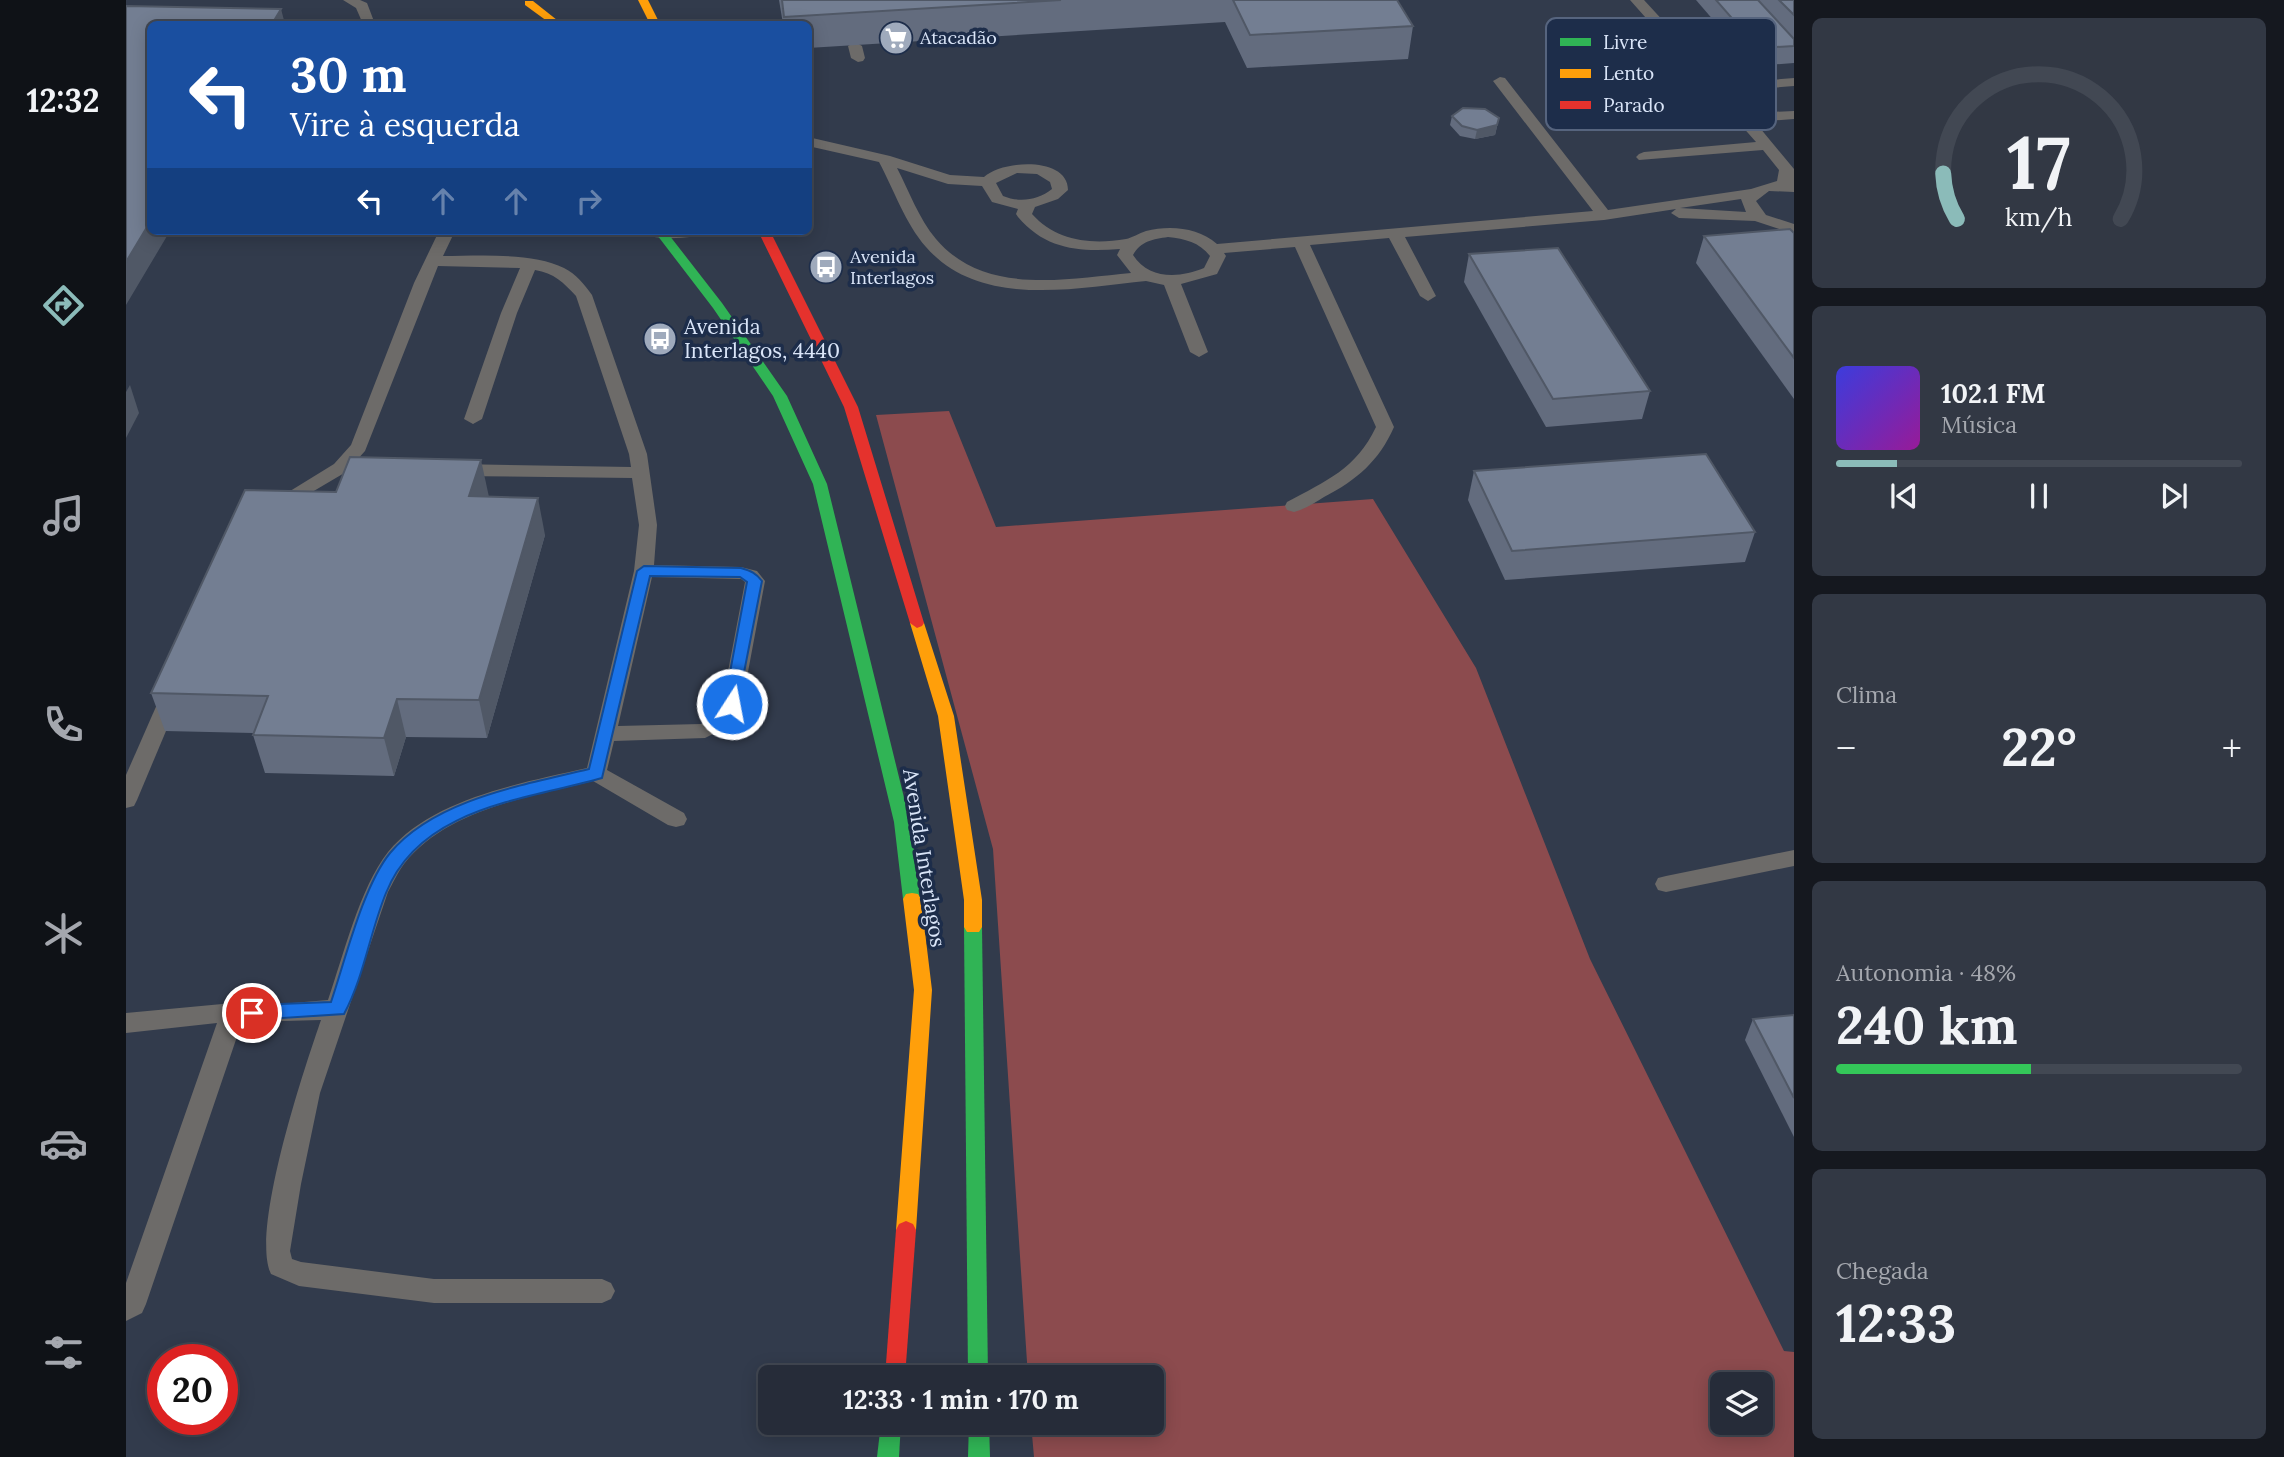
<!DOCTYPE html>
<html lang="pt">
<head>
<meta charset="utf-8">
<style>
	:root { --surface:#262c39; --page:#323844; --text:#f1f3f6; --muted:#a4a7ae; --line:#424853; --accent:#8bbbb9 }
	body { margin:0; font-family:Lora,serif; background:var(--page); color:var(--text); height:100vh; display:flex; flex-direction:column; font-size:26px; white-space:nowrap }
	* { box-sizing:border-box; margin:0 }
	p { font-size:23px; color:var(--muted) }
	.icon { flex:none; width:38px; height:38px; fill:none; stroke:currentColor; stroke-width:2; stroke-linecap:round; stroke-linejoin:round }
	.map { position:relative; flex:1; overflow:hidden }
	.sheet { display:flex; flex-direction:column; gap:18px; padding:18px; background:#15181f; width:490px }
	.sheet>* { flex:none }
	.banner { position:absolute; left:21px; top:21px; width:665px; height:214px; border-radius:10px; box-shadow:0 4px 18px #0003,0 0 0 2px var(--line); background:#1a4fa0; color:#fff; overflow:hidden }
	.fabs { position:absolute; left:1584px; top:1372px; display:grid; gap:14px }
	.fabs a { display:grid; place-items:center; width:63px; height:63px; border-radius:10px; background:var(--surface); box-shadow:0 4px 18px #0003,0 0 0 2px var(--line); font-size:35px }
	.speed { position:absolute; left:21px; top:1344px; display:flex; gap:14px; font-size:35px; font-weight:700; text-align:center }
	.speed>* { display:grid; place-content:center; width:91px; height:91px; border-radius:50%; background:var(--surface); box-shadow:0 4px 18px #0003,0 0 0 2px var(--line); line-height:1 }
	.speed .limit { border:10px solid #d22; background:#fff; color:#111 }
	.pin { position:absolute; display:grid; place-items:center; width:60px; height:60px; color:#fff; margin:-30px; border:4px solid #fff; border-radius:50%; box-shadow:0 2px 7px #0007 }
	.me { position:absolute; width:77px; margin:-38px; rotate:11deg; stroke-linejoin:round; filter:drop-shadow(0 0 5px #0008) }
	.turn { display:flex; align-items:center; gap:24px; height:147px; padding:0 28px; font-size:32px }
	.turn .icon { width:91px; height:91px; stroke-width:2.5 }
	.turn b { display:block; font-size:49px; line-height:60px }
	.lanes { display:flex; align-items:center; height:66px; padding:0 28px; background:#0003; justify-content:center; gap:35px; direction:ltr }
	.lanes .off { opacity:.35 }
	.big { font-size:52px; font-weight:700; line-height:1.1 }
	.sheet .tile { flex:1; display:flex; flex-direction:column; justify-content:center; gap:10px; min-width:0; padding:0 24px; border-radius:10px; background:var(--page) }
	.sheet .dial { align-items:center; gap:0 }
	.dial svg { height:182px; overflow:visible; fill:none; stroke:var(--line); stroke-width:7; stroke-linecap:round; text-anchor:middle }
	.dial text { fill:var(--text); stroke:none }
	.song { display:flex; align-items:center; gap:21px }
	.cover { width:84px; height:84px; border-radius:10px; background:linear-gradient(135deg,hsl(240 70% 55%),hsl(300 70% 35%)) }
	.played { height:7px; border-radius:4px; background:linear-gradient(90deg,var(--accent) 15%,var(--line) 15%) }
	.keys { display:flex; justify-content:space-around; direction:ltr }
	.heat { display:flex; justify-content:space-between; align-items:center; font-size:38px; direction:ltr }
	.charge { height:10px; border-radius:5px; background:linear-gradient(90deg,#34c759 48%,var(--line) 0) }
	.trip { position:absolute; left:632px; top:1365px; width:406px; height:70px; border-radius:10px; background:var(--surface); box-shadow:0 4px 18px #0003,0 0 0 2px var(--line); font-weight:700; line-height:70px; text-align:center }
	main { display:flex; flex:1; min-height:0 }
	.tab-bar { display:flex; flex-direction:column; width:126px; justify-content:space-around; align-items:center; background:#0f1217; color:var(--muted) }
	.tab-bar .icon { width:49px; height:49px }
	.tab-bar .active { color:var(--accent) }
	.tab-bar b { font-size:32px; color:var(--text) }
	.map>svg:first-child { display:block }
</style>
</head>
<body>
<main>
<nav class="tab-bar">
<b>12:32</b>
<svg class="icon active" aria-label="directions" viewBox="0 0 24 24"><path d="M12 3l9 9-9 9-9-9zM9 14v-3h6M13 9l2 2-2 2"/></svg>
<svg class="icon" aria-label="music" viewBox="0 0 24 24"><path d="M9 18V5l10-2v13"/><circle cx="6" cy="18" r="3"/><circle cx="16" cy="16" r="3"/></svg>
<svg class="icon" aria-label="phone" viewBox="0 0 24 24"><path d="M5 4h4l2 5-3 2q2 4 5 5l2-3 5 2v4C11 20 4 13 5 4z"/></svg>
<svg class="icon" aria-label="climate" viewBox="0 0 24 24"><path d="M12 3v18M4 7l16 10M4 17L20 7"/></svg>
<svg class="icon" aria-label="car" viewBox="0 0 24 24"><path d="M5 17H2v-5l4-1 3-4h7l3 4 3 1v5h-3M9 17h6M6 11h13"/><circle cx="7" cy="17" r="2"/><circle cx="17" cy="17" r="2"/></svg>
<svg class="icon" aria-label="filters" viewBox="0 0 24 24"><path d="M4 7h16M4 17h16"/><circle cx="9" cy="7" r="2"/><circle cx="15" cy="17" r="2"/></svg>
</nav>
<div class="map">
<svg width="1668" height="1457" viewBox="0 0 1668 1457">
	<rect width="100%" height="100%" fill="#323b4c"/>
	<path fill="#8c4b4e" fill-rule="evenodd" d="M823,411L870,527L1247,499L1350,668L1464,959L1658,1351L1668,1352V1457H908L905,1423H1026V1377H902L867,849L750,415ZM1596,1384H1634V1423H1596Z"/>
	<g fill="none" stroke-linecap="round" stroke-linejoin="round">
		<g fill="#6d6b69" fill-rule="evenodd">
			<path d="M217,0H234L241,3L249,24H237L230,8Z"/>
			<path d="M1504,0H1518L1622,113L1668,111V119L1629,122L1668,169V192L1643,191L1630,201L1640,215L1668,224V234L1629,221L1553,218L1545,213L1550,209L1478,220L1279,237L1310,296L1302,301L1294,296L1263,238L1184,245L1268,427C1253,461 1231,480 1198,497C1189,503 1179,509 1168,512L1161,510L1159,506L1161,502C1200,481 1230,469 1250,427L1169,247L1098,253L1100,256L1091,274L1055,284L1082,352L1073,357L1064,352L1038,285L1020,281C949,288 854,309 800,247C779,223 768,190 753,162L682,146V137L764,156L824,175L858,177C876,160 942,156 942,190L932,199L909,207L906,214C930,241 965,245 1000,239C1006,238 1013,233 1020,231C1043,225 1072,227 1091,244L1467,211L1367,81L1374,77L1379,78L1482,210L1625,189L1651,181L1653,170L1637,150L1513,160L1510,157L1513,154L1518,152L1630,142ZM771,168L822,184L856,186L866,202L892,209L890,214L892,217C920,250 954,252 994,249L991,255L1005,273C940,279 858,296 810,239C793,219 783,191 771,168ZM891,173L911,174L924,182L926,189C912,200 894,203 877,196L870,183ZM1615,199L1620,212L1554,208ZM1042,237C1059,239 1073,242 1084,256L1078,268C1054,278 1023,280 1007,255C1015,241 1027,239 1042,237Z"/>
			<path d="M729,42L736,46L739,58L737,61L732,62L725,58L722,46Z"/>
			<path d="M1668,78V86L1632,89L1625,85L1632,81Z"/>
			<path d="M313,231H329L317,256C352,256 407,252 438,268C450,274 459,285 466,295L521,454L531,525L528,565L615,567L631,571L639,581L616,704L601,727L579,738L488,741L481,770L558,813L561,819L558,825L550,827L542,825L467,781C404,797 321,809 278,864C272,872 267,883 262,892L194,1093L175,1184L164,1251L166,1259L175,1262L308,1279H476L485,1283L489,1291L485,1299L476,1303H308L173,1286L145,1274C124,1231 178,1069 195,1020L116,1022L20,1304L16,1313L0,1321V1283L91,1023L0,1033V1013L107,1003H166L202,1000C217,957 234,887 262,852C306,798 396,783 461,768L508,571L513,525L506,478L331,476L322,470L331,464L505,467L503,454L450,296C438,283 428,273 409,270L391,313L356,419L347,424L338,419L375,313L394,268L312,266L239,451L220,472L159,508L152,510L143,504L208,464L225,445L288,283ZM526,577L615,579L619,582L596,703L587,717L575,724L492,726Z"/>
			<path d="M512,231H585L583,234C566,238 525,242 512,231Z"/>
			<path d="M46,686L53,688L56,693L11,800L8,806L0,808V775L36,693L39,688Z"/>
			<path d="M1668,850V866L1540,892L1532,890L1529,884L1532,878L1540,876Z"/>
		</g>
		<g fill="#30b455" fill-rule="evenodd">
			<path d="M528,231H540L596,303L661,396L701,484L784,822L795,899L792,904H780L777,899L768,822L687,484L647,396L587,308Z"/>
			<path d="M847,920L853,922L856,927L862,1377H842L838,927L841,922Z"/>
			<path d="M755,1423H775L773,1457H751Z"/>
			<path d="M843,1423H863L864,1457H842Z"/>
		</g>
		<g fill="#ff9f0a" fill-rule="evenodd">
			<path d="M512,0H522L534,24H524Z"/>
			<path d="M399,1H407L436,24H425L399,5Z"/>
			<path d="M791,618L798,623L828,716L856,900V927L853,932H841L838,927V900L812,716L784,623Z"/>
			<path d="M786,893L792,894L795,899L806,990L790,1230L787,1236L780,1239L773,1236L770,1230L788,990L777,899L780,894Z"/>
		</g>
		<g fill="#e5322d" fill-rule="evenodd">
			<path d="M632,231H644L732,407L798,623L796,626L791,628L784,623L718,407Z"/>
			<path d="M780,1221L787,1224L790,1230L779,1377H759L770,1230L773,1224Z"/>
		</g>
	</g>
	<g fill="#636c7e">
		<path d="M653,0H1271L1287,26L1282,59L1121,68L1099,22L682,48V24H657Z"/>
		<path d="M1570,0H1668V63L1627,66Z"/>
		<path d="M1326,116L1373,118L1369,135L1349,139L1334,136L1324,125Z"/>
		<path d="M1668,233V399L1570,263L1578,236Z"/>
		<path d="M1343,254L1524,391L1516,419L1420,427L1338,282Z"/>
		<path d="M1348,471L1629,532L1619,562L1379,580L1342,500Z"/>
		<path d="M363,497L419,535L361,738L280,737L268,776L139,773L127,735V733L39,731L25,693Z"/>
		<path d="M1668,1015V1137L1619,1040L1627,1019Z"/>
	</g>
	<g fill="#505866">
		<path d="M155,9L159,24H146Z"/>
		<path d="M1373,118L1369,135L1349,139L1351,130Z"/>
		<path d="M24,222V231H44L0,305V262Z"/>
		<path d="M4,385L13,413L0,438V392Z"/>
		<path d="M355,460L363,497L343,496Z"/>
		<path d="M412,498L419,535L361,738L353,700Z"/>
		<path d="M271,699L280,737L268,776L258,738Z"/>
	</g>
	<g fill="#737e92" stroke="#505866" stroke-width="2">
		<path d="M656,0H935L658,17Z"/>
		<path d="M1107,0H1271L1287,26L1124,35Z"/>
		<path d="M1590,0H1632L1668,39V46L1632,48Z"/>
		<path d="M1653,0H1668V15Z"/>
		<path d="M0,6L155,9L146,24H24V222L0,262Z"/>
		<path d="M1337,108L1359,109L1373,118L1371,125L1351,130L1336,126L1326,116Z"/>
		<path d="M1664,229L1668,233V358L1578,236Z"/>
		<path d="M1432,248L1524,391L1427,399L1343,254Z"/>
		<path d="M1580,454L1629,532L1386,551L1348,471Z"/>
		<path d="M224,457L355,460L343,496L412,498L353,700L271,699L258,738L127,735L142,696L25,693L119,490L210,492Z"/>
		<path d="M1668,1015V1098L1627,1019Z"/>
	</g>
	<path fill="#1a73e8" stroke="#114b97" stroke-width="2" d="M518,566L615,568C625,571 630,573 636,581L611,708H600L598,704L621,582L614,577L524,576L476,778C399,800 294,807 260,893C244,932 238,977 218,1014L126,1020L120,1018L117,1013L120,1007L126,1005L205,1002C219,961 237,886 264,853C309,799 398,785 463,769L511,571Z"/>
	<defs>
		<symbol id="supermarket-disc" viewBox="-11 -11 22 22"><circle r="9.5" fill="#9faabc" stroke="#1d2d4a"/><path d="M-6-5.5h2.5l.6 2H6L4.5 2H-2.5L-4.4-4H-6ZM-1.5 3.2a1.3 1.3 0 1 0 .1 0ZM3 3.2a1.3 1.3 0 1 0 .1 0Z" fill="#fff"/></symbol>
		<symbol id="bus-disc" viewBox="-11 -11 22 22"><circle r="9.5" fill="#9faabc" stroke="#1d2d4a"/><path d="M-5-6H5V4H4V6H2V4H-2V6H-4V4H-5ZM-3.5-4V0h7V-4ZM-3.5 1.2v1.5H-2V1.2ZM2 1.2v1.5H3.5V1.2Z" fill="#fff"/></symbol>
	</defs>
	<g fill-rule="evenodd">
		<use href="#supermarket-disc" x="751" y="19" width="38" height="38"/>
		<use href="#bus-disc" x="681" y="248" width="38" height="38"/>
		<use href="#bus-disc" x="515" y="320" width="38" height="38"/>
	</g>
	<g text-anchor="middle" stroke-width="7" stroke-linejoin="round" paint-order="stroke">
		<g font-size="18" fill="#dae5f8" stroke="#1d2d4a" text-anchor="start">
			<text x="794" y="44">Atacadão</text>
			<text x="724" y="263">Avenida<tspan x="724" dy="21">Interlagos</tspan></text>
		</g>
		<g font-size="21" fill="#dae5f8" stroke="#1d2d4a" text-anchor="start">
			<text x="558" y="334">Avenida<tspan x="558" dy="24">Interlagos, 4440</tspan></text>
		</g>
		<g font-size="21" fill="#dae5f8" stroke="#1d2d4a">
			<text transform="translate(798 858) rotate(81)" y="7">Avenida Interlagos</text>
		</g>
	</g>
	<rect x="1420" y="18" width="230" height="112" rx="10" fill="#1d2d4a" stroke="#56647e" stroke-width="2"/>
	<rect x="1434" y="38" width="31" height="8" fill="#30b455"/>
	<rect x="1434" y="69" width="31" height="9" fill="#ff9f0a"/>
	<rect x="1434" y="101" width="31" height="8" fill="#e5322d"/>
	<g font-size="19" fill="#dae5f8">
		<text x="1477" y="49">Livre</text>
		<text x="1477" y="80">Lento</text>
		<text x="1477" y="112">Parado</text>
	</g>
</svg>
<div class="fabs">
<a><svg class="icon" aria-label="layers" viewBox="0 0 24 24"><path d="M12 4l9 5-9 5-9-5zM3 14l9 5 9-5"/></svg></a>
</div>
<div class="speed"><div class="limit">20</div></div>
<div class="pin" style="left:126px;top:1013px;background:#d93025"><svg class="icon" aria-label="arrive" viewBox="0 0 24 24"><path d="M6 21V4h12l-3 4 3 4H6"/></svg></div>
<svg class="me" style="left:606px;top:704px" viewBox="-20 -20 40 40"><circle r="17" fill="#1a73e8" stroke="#fff" stroke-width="3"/><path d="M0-11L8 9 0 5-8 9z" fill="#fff"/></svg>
<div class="trip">12:33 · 1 min · 170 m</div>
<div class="banner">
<div class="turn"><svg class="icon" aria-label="left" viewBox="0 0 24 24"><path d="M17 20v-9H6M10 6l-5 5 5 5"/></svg><div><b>30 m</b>Vire à esquerda</div></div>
<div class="lanes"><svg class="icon" aria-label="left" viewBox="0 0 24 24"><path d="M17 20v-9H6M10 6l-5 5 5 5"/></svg><svg class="icon off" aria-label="ahead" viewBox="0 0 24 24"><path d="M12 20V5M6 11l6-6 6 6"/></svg><svg class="icon off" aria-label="ahead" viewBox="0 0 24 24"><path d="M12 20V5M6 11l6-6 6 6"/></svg><svg class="icon off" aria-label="right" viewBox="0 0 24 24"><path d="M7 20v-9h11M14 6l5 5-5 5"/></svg></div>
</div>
</div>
<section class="sheet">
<div class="tile dial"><svg viewBox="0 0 100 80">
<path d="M14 69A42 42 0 1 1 86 69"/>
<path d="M14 69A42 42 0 0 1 8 49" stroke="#8bbbb9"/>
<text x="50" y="56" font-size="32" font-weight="700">17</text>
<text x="50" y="72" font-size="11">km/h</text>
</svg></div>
<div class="tile">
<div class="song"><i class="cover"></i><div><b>102.1 FM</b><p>Música</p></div></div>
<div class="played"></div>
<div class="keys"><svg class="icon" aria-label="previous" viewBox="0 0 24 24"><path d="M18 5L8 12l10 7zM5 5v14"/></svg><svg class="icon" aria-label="pause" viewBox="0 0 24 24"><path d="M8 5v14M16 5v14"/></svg><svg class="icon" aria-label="next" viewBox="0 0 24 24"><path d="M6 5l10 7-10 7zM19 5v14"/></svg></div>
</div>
<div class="tile"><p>Clima</p>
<div class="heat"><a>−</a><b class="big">22°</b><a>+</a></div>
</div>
<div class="tile"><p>Autonomia · 48%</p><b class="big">240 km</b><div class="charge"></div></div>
<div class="tile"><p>Chegada</p><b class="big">12:33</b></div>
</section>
</main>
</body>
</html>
